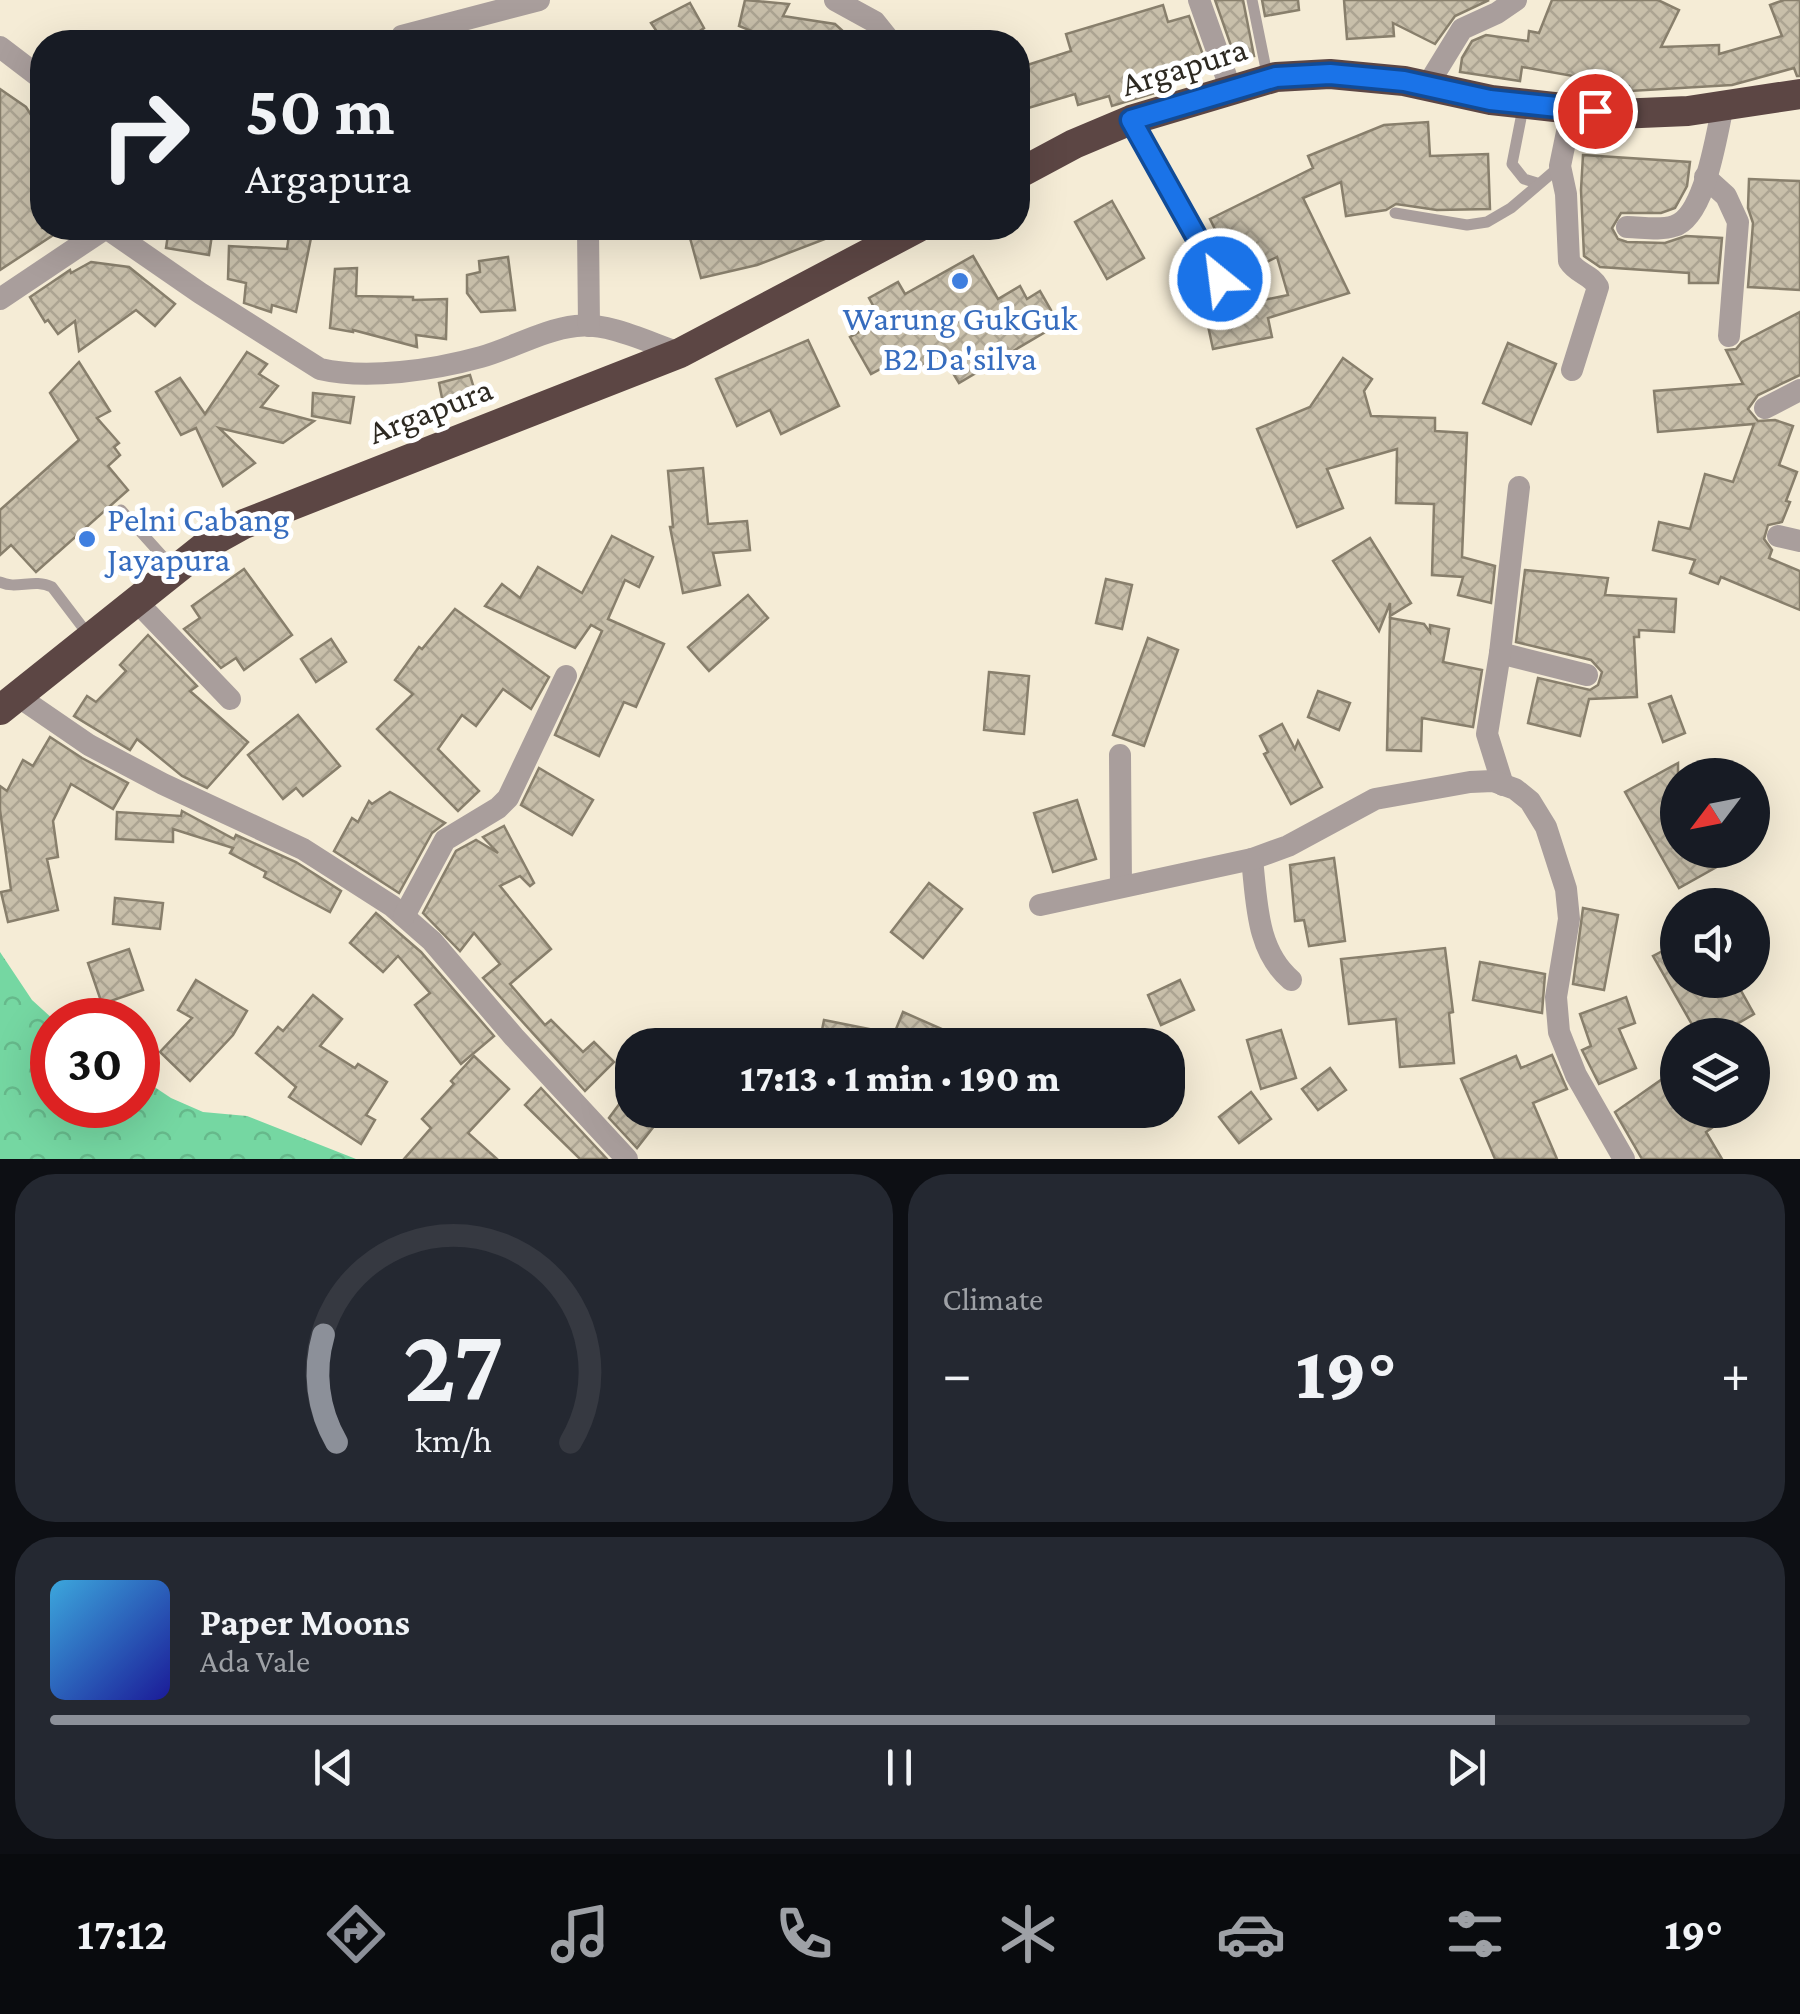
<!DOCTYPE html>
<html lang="en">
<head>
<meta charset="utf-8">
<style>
	:root { --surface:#171b24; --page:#242831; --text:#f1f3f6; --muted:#9ea1a6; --line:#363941; --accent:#8c9099 }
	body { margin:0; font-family:"Crimson Pro",serif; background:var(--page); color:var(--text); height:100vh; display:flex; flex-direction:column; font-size:38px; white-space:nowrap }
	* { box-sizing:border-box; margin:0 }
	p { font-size:32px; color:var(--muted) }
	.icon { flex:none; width:55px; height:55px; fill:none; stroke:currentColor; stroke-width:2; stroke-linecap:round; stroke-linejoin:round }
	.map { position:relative; height:1159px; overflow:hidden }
	.details { display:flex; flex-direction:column; gap:15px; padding:15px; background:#0d0f14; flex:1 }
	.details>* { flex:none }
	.guide { position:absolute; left:30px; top:30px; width:1000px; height:210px; border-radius:40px; box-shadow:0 10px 40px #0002; background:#171b24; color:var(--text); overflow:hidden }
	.needle { width:65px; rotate:238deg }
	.tools { position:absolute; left:1660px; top:758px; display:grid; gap:20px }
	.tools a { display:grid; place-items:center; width:110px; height:110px; border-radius:50%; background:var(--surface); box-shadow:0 10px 40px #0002; font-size:50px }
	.speed { position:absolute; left:30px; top:998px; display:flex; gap:20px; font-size:50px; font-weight:700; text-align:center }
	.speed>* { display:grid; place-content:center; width:130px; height:130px; border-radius:50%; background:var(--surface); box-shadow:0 10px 40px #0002; line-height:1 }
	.speed .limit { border:15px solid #d22; background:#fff; color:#111 }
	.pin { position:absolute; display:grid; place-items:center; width:85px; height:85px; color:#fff; margin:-42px; border:5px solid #fff; border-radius:50%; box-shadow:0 2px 10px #0007 }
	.me { position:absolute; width:110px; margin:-55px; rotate:331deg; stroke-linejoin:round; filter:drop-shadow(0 0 8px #0008) }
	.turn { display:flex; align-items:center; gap:35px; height:210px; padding:0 50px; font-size:45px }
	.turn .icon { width:130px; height:130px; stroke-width:2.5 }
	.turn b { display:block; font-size:70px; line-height:85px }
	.big { font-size:75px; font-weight:800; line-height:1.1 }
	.details .widget { flex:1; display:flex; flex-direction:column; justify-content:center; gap:15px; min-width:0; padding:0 35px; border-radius:40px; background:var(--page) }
	.details .dial { align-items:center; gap:0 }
	.dial svg { height:260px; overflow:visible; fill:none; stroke:var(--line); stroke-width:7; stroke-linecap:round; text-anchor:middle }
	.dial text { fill:var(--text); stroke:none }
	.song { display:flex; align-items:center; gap:30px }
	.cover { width:120px; height:120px; border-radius:15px; background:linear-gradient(135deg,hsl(200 70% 55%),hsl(240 70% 35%)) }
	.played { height:10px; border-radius:5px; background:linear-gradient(90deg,var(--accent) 85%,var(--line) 85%) }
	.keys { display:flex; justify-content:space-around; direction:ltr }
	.heat { display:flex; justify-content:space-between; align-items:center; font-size:55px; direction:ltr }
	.details .tiles { flex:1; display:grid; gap:15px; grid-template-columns:1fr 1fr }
	.widget:last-child { grid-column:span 2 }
	.trip { position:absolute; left:615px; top:1028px; width:570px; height:100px; border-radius:40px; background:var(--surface); box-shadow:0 10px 40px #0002; font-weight:800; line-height:100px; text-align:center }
	.dock { display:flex; height:160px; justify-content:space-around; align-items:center; background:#090b0e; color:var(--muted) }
	.dock .icon { width:70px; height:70px }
	.dock .on { color:var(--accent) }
	.dock b { font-size:45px; color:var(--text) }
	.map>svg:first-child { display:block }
</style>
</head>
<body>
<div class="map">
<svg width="1800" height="1159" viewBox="0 0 1800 1159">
	<defs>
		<pattern id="forest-crowns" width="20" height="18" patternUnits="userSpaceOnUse" patternTransform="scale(2.5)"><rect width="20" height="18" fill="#75d7a2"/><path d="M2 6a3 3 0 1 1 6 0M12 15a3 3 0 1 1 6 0" fill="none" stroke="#66b98b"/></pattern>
		<pattern id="building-cross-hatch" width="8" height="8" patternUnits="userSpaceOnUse" patternTransform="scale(2.5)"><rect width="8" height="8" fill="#c8bfaa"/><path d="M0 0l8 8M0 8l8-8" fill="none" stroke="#aca492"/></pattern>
	</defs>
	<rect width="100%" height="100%" fill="#f5ecd6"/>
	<path fill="url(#forest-crowns)" d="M0,952L32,1000L54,1020L52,1105H138V1076L171,1098L203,1112L247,1116L356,1159H0Z"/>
	<g fill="url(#building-cross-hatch)" stroke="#887f6c" stroke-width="2.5">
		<path d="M745,0L789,4L783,16L835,24L855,42H766L769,38L739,26Z"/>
		<path d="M1215,0H1243L1254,56L1236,60Z"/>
		<path d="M1262,0H1298L1299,10L1265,16Z"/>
		<path d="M1344,0H1489L1455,16L1435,44L1393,23L1394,36L1347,39Z"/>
		<path d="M1552,0H1658L1679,10L1661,47L1719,45V54L1782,36L1770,5L1784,0H1800V76H1797L1794,68L1732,85L1630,91L1629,86L1522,67L1520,81L1460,72L1462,58L1472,41L1486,35L1528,41L1529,31L1539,33Z"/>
		<path d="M690,3L704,28L684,42H664L651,23Z"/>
		<path d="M1163,5L1168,22L1189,16L1203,55L1149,72L1155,93L1112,106L1109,96L1078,105L1075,94L1018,111V68L1071,51L1066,34Z"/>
		<path d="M0,89L26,107L42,132V228H64L0,270Z"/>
		<path d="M1428,122L1430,156L1488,154L1490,209L1437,210L1396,204L1386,210L1346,216L1341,182L1303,198L1349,293L1268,318L1272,337L1213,349L1205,312L1288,295L1277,257L1238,276L1210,219L1313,168L1308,156L1384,125Z"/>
		<path d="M1583,155L1690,162L1687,186L1675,208L1661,213H1621L1612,228L1618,239L1627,242L1665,243L1686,236L1722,238L1718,283H1689V273L1600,267L1584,256L1581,190Z"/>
		<path d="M1749,179L1800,181V290L1748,287L1753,223L1748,208Z"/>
		<path d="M1112,201L1144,258L1107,279L1075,222Z"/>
		<path d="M169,228H213L209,255L166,248Z"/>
		<path d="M290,228H313L296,312L272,305L271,312L244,303L246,283L228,279L229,246L287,249Z"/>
		<path d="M727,228H850L851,229L757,265L701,278L690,238Z"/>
		<path d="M973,256L998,299L1020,286L1027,299L1040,291L1051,310L1039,318L1047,331L959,383L942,355L909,373L901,358L871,374L850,337L881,320L869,298L898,282L905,294Z"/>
		<path d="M508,257L515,310L481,312L467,293V275L480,272L479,261Z"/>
		<path d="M91,262L129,267L175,304L155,326L136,310L79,351L75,321L58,334L48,320L45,322L30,297L70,270L71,273Z"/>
		<path d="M357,268L356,296L413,297V300L447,299L446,339L416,335L417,347L353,330V332L330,328L335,269Z"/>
		<path d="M1800,312V375L1758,395L1748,409L1758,421L1775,420L1793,426L1779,465L1797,472L1786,501L1790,502L1782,522L1768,525L1764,539L1772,550L1769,558L1800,571V610L1721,577L1718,584L1690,573L1695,560L1653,550L1659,522L1690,529L1705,474L1733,482L1754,424L1658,432L1654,391L1743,384L1726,350L1736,349L1742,342Z"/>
		<path d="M808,340L839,406L781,434L770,410L737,426L716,379Z"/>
		<path d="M1508,343L1556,364L1531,424L1483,403Z"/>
		<path d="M247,352L267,364L259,374L278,386L261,407L314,421L283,443L219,428L255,463L223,486L196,428L181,435L156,392L180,378L205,414Z"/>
		<path d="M1343,358L1372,379L1364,391L1371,416L1435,418V431L1467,433L1462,557L1495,566L1491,603L1458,595L1463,577L1432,575L1434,504L1396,503L1397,449L1327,469L1343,508L1297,527L1257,429L1310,407Z"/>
		<path d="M79,362L110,411L97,418L119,443L114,447L120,455L108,466L128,490L36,572L11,545L0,555V510L79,440L50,393Z"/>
		<path d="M470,375L476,395L443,403L439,383Z"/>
		<path d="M313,393L354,397L350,423L312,416Z"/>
		<path d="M703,468L708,524L747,521L750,550L713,553L720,585L683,593L670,527H673L668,471Z"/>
		<path d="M612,536L653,557L639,587L625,580L608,619L664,644L636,707L624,702L599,756L555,735L602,631L591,625L575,648L485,606L502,584L520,598L538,567L582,593Z"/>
		<path d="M1370,538L1411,603L1390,616V603L1379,631L1333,561Z"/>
		<path d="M244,569L292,635L244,670L236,658L221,668L184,629L200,618L192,606Z"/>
		<path d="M1525,570L1608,578L1605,595L1676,599L1674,632L1639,630V637H1634L1637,697L1589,699L1580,736L1528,723L1538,678L1590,690L1598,685L1602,672L1591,660L1516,642Z"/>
		<path d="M1106,579L1132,585L1122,629L1096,623Z"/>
		<path d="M748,595L768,618L709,671L688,647Z"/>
		<path d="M455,609L549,677L531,709L503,689L476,726L462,715L438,749L479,791L458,811L377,729L413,694L395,680L419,647L422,649Z"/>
		<path d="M1390,618L1424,624L1430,632V625L1449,629L1443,662L1482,670L1473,727L1422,718L1421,751L1387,750Z"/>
		<path d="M148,635L197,686L190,691L248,742L207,788L182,776L137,739L130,750L74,716L87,696L96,702L126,671L120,665Z"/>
		<path d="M1148,638L1178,650L1144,746L1113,735Z"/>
		<path d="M331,639L346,662L316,682L301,659Z"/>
		<path d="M989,672L1029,676L1024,734L984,730Z"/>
		<path d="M1318,691L1350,703L1339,730L1308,717Z"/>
		<path d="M1671,696L1685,733L1663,742L1649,704Z"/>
		<path d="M298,715L340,766L303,796L296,788L283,799L248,755Z"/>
		<path d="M1282,724L1295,749L1298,741L1322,787L1291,804L1264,754L1268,752L1260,736Z"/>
		<path d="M50,737L82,758L128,783L113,809L71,784L53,821L58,857L47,859L58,910L8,922L1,892L11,890L0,810V786L7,791L23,760L33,766Z"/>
		<path d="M1678,763V850H1747L1679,888L1625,792Z"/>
		<path d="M539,768L593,800L572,835L521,805Z"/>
		<path d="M390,792L445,823L432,833L399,893L334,851L352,818L358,822L369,801L372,804Z"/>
		<path d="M1077,800L1096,859L1053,872L1034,813Z"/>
		<path d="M182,811L234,839L236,835L296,862L341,891L330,912L264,877L266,872L230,853L233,848L173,829V842L116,839L117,812L181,816Z"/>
		<path d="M504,826L534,883L530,886L520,876L500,886L551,949L510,984L545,1025L551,1020L583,1052L594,1042L614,1062L585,1091L483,978L500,964L474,933L460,951L423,913L456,851L476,840L498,853L483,837Z"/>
		<path d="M1334,858L1345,941L1309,946L1304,920L1295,921L1290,865Z"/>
		<path d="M929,883L962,909L923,958L891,932Z"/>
		<path d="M115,898L163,903L160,929L113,924Z"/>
		<path d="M1583,908L1618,915L1604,990L1573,984Z"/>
		<path d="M376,913L421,952L494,1036L461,1064L415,1005L430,993L398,956L383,972L350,943Z"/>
		<path d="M1678,943V980H1735L1754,1014L1718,1035H1698L1653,956Z"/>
		<path d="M1445,948L1453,1012L1449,1013L1454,1063L1400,1067L1396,1019L1349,1024L1341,959Z"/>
		<path d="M129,949L143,990L102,1004L88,963Z"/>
		<path d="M1480,962L1545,974L1542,1013L1473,1000Z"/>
		<path d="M196,980L247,1011L233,1035L190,1081L160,1052L192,1018L178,1010Z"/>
		<path d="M1180,980L1194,1010L1161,1025L1148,995Z"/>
		<path d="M313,995L342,1019L320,1046L355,1068L358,1064L387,1082L366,1115L375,1120L361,1144L289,1097L296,1087L256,1053L278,1027L283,1031Z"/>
		<path d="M1626,997L1635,1023L1619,1029L1636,1068L1599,1084L1582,1050L1591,1046L1580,1014Z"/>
		<path d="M903,1012L978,1045H819L824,1020L894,1034Z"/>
		<path d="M1281,1030L1296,1078L1261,1089L1247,1040Z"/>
		<path d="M1552,1055L1567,1089L1533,1103L1557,1159H1495L1461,1079L1516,1056L1521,1068Z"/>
		<path d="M474,1056L509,1089L468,1133L497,1159H404L431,1128L422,1119L454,1084L451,1081Z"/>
		<path d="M1330,1068L1346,1090L1318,1110L1302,1089Z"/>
		<path d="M1678,1068V1110H1710L1719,1123L1706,1132L1722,1159H1642L1615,1112Z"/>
		<path d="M632,1087V1110H644L658,1121L637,1148L609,1118Z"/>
		<path d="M541,1088L607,1159H580L525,1105Z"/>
		<path d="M1251,1092L1271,1119L1239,1143L1219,1117Z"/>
	</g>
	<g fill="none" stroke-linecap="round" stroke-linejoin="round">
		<g stroke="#a99e9c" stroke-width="11">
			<path d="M1252,0L1268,79"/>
			<path d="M1523,108L1512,164L1524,179L1537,183"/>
			<path d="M1395,213L1467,225L1487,222L1511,208L1559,167"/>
			<path d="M121,510L175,570"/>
			<path d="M0,582C16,590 34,578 52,587L90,637"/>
		</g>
		<g stroke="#a99e9c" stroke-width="22">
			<path d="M835,0L875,22L891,42"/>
			<path d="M1199,0L1231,90"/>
			<path d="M402,36L539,0"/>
			<path d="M0,47L42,79"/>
			<path d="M1427,86L1462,29L1497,13L1516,0"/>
			<path d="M1131,120L1220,279"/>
			<path d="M1705,177L1726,196L1738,222L1729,336"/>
			<path d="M1627,227C1641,227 1660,231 1674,226C1705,217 1716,136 1723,106"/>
			<path d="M106,228L200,293L320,369C367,380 434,370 481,357C513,348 542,330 576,326C609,322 649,343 680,353"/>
			<path d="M588,228L589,326"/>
			<path d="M0,299L106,228"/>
			<path d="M1572,370L1598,287C1591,274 1577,274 1569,261L1566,194L1560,166L1572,108"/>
			<path d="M1765,408L1800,390"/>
			<path d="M1778,536L1800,541"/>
			<path d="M136,601L230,699"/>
			<path d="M1500,653L1587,675"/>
			<path d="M19,697L89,745L163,784L303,849L392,906L432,941L514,1037L627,1159"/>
			<path d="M1120,755L1121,886"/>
			<path d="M1503,785L1487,734L1500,653L1519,487"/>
			<path d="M1252,859C1257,902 1256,950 1291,980"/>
			<path d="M1040,905L1252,859L1288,846L1375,799L1470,782L1493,781L1515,789L1530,801L1546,827L1566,889L1569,919L1556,997L1559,1032L1576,1075L1624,1159"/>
			<path d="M404,916L445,840L498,808L508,798L566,676"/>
		</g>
		<g stroke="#5c4644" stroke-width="30">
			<path d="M1018,174L1074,144L1131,120L1276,77L1330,74L1404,81L1491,100L1617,114L1688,111L1800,94"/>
			<path d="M0,710L208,544L244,524L680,353L917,228"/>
		</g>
	</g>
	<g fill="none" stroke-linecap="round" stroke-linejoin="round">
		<defs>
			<path id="route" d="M1220,279L1131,120L1276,77L1330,74L1404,81L1490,100L1595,111"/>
		</defs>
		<use href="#route" stroke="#114b97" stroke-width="25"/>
		<use href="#route" stroke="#1a73e8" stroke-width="18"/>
	</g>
	<g fill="#3f7fe0" stroke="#fff" stroke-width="4">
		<circle cx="960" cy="281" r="10"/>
		<circle cx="87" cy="539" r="10"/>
	</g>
	<g text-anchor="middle" stroke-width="10" stroke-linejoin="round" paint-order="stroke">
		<g font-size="35" fill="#2d2921" stroke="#fff">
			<text transform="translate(1184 66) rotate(-17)" y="12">Argapura</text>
			<text transform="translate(430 410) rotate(-21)" y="12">Argapura</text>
		</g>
		<g font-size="35" fill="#366cbe" stroke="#fff">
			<text x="960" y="330">Warung GukGuk<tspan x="960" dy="40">B2 Da'silva</tspan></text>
			<text x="107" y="531" text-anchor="start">Pelni Cabang<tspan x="107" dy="40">Jayapura</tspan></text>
		</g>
	</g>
</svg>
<div class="tools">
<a><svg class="needle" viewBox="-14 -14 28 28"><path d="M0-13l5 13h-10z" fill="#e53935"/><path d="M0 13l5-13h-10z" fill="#9ea1a6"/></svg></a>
<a><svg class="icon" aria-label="sound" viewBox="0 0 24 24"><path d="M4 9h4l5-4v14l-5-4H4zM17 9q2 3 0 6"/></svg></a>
<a><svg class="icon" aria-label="layers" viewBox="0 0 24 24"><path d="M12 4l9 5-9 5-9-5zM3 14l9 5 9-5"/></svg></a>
</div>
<div class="speed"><div class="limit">30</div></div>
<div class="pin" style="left:1595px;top:111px;background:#d93025"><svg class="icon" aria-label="arrive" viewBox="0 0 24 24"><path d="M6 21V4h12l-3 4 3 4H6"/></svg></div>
<svg class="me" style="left:1220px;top:279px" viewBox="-20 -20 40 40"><circle r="17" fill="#1a73e8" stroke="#fff" stroke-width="3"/><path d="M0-11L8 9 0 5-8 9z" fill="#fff"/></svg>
<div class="trip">17:13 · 1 min · 190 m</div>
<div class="guide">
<div class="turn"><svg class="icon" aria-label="right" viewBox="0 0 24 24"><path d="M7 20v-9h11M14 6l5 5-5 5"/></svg><div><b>50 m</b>Argapura</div></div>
</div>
</div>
<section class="details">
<div class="tiles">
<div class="widget dial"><svg viewBox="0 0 100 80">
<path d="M14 69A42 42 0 1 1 86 69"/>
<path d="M14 69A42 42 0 0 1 10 36" stroke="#8c9099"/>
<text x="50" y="56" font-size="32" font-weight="700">27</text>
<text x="50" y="72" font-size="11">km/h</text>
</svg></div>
<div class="widget"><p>Climate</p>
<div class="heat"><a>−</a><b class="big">19°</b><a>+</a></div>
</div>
<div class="widget">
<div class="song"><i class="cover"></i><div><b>Paper Moons</b><p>Ada Vale</p></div></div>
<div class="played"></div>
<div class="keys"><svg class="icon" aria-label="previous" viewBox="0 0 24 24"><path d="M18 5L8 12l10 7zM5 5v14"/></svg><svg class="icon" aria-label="pause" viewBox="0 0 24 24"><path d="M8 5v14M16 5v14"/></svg><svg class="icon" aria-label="next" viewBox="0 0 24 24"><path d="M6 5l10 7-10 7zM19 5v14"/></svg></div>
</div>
</div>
</section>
<nav class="dock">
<b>17:12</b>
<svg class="icon on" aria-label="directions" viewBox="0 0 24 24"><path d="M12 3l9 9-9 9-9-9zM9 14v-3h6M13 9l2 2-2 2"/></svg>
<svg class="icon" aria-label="music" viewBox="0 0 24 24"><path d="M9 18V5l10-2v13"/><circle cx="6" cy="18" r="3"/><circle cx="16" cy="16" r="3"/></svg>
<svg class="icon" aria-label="phone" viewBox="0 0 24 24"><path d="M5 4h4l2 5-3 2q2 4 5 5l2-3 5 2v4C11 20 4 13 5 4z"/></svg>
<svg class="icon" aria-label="climate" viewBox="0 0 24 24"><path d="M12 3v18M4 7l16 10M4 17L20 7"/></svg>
<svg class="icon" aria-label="car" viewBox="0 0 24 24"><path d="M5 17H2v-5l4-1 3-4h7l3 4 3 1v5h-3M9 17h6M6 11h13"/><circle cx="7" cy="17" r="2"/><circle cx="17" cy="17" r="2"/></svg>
<svg class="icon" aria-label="filters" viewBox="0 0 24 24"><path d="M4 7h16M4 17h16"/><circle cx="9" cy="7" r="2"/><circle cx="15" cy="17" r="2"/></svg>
<b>19°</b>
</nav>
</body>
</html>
